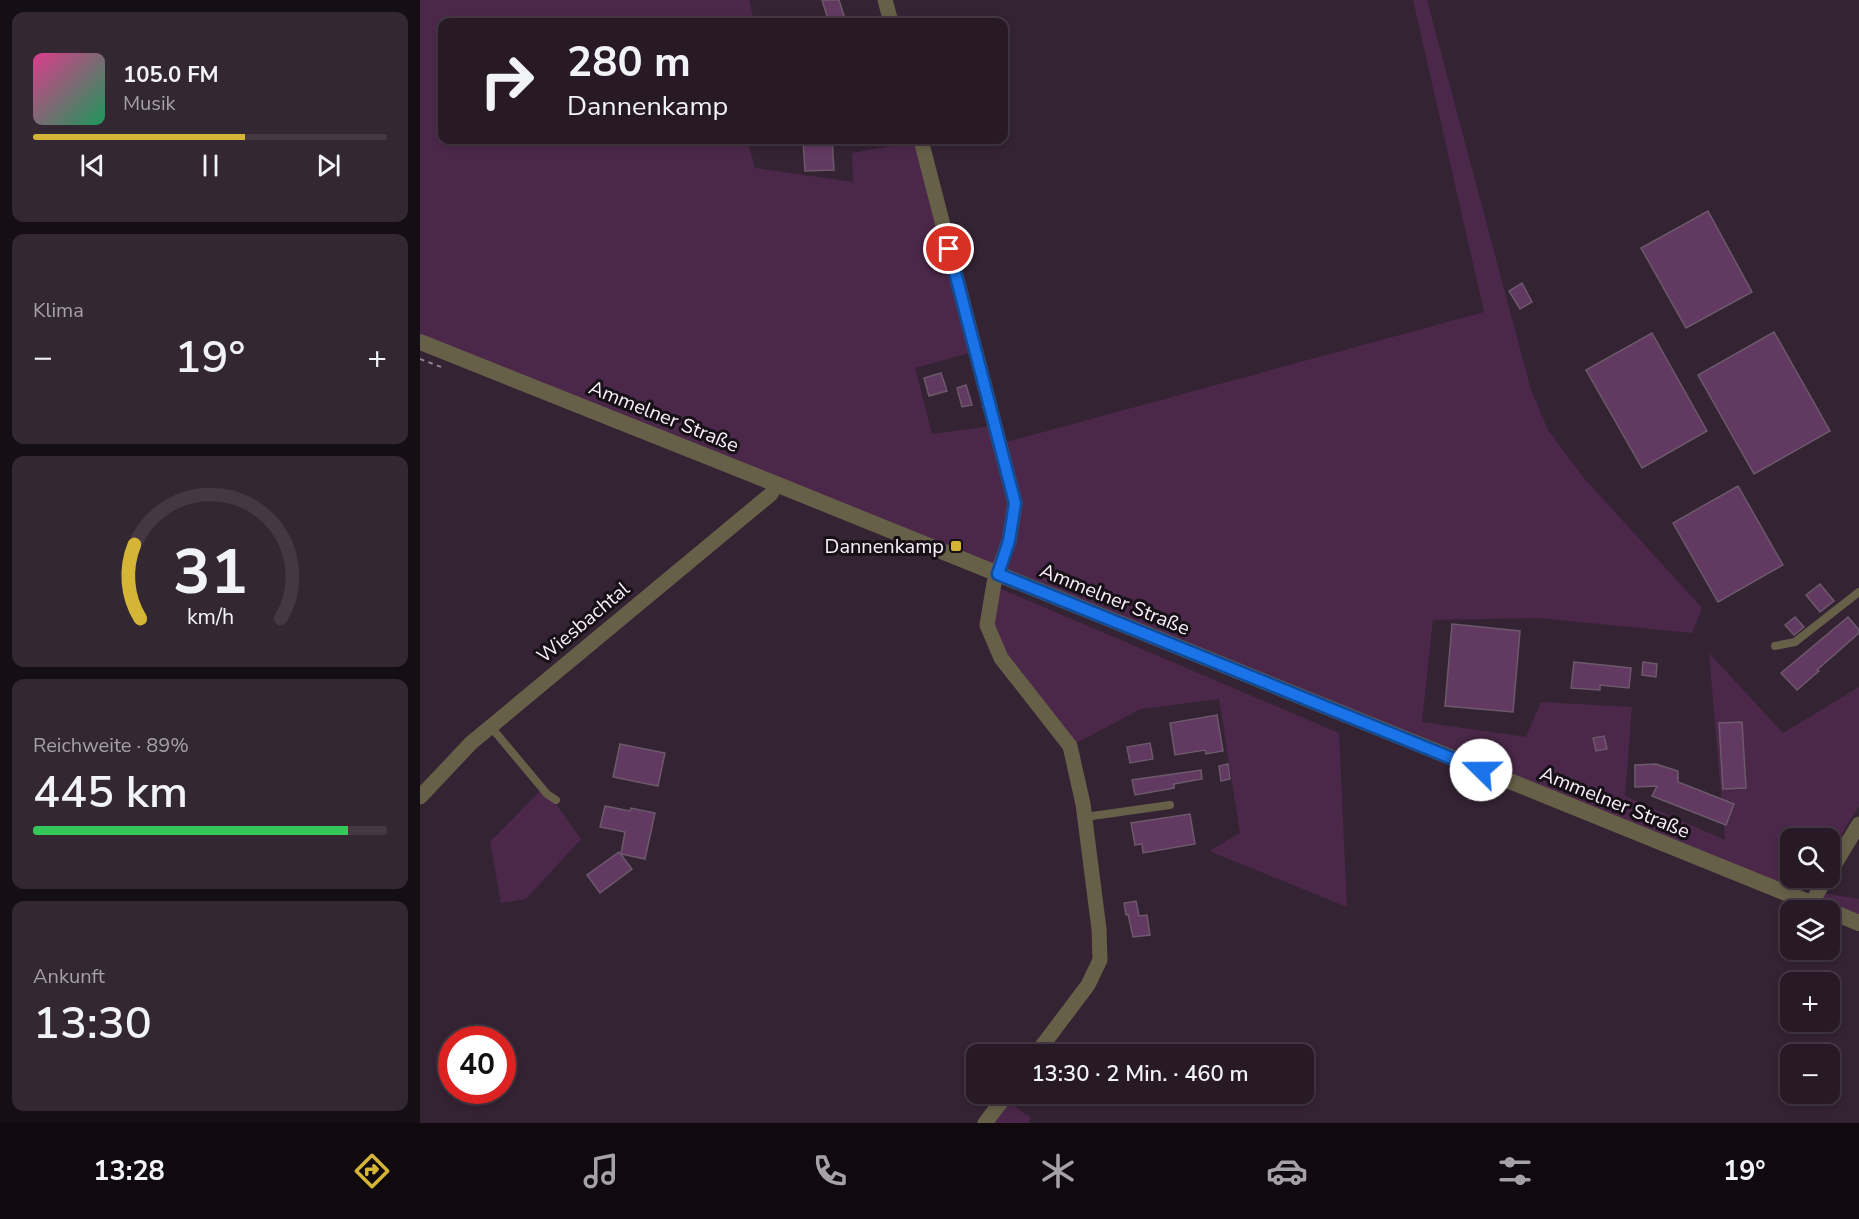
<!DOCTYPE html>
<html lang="de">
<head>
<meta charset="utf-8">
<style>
	:root { --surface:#271a26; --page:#332732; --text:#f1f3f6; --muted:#a4a1a7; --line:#433843; --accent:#d5b535 }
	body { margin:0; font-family:"Nunito Sans",sans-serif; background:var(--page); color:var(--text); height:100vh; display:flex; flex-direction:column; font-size:22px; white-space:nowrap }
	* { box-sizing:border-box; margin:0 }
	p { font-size:20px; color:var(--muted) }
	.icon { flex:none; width:33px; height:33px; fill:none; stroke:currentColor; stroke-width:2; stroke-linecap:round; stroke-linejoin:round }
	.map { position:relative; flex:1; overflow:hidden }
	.details { display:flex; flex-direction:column; gap:12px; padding:12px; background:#150e15; width:420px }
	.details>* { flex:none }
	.guide { position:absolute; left:18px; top:18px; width:570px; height:126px; border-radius:12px; box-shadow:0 3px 9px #0003,0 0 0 2px var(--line); background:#271a26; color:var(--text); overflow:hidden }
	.buttons { position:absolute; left:1360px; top:828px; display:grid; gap:12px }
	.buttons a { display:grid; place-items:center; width:60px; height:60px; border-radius:12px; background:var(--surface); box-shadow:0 3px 9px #0003,0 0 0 2px var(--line); font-size:30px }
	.speed { position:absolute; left:18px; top:1026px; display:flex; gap:12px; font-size:30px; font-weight:700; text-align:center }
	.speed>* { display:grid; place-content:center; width:78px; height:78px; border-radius:50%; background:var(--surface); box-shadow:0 3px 9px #0003,0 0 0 2px var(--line); line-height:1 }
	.speed .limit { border:9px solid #d22; background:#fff; color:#111 }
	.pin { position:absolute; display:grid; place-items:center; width:51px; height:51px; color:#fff; margin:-26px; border:3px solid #fff; border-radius:50%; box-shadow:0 2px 6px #0007 }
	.me { position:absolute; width:66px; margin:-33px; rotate:292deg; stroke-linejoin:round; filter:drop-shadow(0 0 4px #0008) }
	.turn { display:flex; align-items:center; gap:21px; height:126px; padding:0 30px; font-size:27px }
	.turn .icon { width:78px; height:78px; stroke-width:2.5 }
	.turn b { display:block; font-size:42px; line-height:51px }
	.big { font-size:45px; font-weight:600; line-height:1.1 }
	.details .card { flex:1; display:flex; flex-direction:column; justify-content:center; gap:9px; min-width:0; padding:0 21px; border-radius:12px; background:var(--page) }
	.details .dial { align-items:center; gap:0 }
	.dial svg { height:156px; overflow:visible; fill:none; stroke:var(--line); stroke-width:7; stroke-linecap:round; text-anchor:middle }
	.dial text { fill:var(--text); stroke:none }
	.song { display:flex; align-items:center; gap:18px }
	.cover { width:72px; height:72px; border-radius:9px; background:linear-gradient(135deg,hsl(330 70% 55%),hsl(150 70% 35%)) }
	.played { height:6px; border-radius:3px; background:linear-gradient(90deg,var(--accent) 60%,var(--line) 60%) }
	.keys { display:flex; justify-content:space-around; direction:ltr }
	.heat { display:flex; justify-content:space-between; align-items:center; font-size:33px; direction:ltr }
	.charge { height:9px; border-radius:4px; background:linear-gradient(90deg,#34c759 89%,var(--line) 0) }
	.trip { position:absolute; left:546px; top:1044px; width:348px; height:60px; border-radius:12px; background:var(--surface); box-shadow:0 3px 9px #0003,0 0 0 2px var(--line); font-weight:600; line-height:60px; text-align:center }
	.menu { display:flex; height:96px; justify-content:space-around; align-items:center; background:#100a0f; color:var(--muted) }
	.menu .icon { width:42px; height:42px }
	.menu .selected { color:var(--accent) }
	.menu b { font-size:27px; color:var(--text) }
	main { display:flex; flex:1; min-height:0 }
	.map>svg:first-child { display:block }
</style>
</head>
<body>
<main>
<section class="details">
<div class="card">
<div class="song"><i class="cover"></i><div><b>105.0 FM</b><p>Musik</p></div></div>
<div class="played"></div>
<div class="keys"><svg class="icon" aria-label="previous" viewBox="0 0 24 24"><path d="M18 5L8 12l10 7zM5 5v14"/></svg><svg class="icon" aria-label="pause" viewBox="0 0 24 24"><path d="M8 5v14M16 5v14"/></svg><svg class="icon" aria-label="next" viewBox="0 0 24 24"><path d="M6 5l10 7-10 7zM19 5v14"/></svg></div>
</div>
<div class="card"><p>Klima</p>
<div class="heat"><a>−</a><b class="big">19°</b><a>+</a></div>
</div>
<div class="card dial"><svg viewBox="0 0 100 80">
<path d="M14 69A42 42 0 1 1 86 69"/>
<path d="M14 69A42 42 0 0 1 11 31" stroke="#d5b535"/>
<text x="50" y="56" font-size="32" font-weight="700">31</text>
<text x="50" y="72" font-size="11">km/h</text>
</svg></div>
<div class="card"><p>Reichweite · 89%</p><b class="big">445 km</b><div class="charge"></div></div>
<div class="card"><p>Ankunft</p><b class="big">13:30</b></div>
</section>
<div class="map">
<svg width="1439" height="1123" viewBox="0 0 1439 1123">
	<rect width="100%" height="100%" fill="#342333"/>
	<g fill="#4b284a">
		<path d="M0,0H329L334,21L330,22H22V140H327L335,168L433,182L432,153L498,141L553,352L495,368L512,434L572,426L583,443L1064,312L993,0H1007L1111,390L1128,430L1163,477L1282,608L1272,633L1118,618L1013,620L1002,722L1106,737L1121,702L1212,707L1205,796L1305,840L1289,653L1363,733L1439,687V806L1410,853V838H1371V878H1395L1390,886L1377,889L0,343Z"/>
		<path d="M574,586L919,733L927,907L789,851L820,833L799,699L721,709L652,745L583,657L568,624Z"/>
		<path d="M121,790H126L161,839L106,899L81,903L70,842Z"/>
		<path d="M1402,893L1439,899V919L1396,903Z"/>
		<path d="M587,1101L611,1118L608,1123H570Z"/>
	</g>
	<g fill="#623961" stroke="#6c596b" stroke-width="1.5">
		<path d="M402,0H419L425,19L409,22Z"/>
		<path d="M383,140H412L414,170L385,171Z"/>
		<path d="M1288,211L1332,292L1266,328L1221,248Z"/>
		<path d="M1102,283L1112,302L1100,309L1089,291Z"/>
		<path d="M1354,332L1410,431L1334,474L1278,375Z"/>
		<path d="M1232,333L1287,431L1222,468L1166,370Z"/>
		<path d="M521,373L527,391L509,396L504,378Z"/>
		<path d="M546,385L552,405L542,407L537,388Z"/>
		<path d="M1318,486L1363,565L1298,602L1253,523Z"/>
		<path d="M1400,584L1414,601L1400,612L1386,595Z"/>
		<path d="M1375,617L1384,627L1374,635L1365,625Z"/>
		<path d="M1428,617L1439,630V633L1397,670L1399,671L1377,690L1361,673Z"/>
		<path d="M1032,624L1100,631L1093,712L1025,706Z"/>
		<path d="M1154,662L1211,668L1209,688L1180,685V690L1151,688Z"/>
		<path d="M1223,662L1237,664L1236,677L1222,675Z"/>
		<path d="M797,715L803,751L786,754L785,750L755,755L750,723Z"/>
		<path d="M1322,722L1326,788L1303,789L1299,723Z"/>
		<path d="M1184,736L1187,749L1176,751L1173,738Z"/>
		<path d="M730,743L733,759L710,763L707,747Z"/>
		<path d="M200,744L245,753L238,786L193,777Z"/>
		<path d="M808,764L810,779L801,781L799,766Z"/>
		<path d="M1236,764L1258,771V782L1314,804L1306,825L1232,796L1237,786L1215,787V765Z"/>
		<path d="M781,770L782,779L754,784V788L715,795L712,780Z"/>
		<path d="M185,806L210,811L211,808L235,813L225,859L201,854L205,832L180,827Z"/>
		<path d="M770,814L775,844L723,853L722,844L715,845L711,823Z"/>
		<path d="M199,852L212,869L180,893L167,875Z"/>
		<path d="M716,901L719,916L727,915L730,935L713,937L708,914L706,915L704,903Z"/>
	</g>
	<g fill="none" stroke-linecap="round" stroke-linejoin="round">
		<path stroke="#938592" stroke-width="2" stroke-dasharray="4.5 4.5" stroke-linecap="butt" d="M0,359L24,368"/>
		<g stroke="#666048" stroke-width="8">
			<path d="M1355,646L1375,642L1439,592"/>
			<path d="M71,727L127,794L136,800"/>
			<path d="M665,817L750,805"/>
		</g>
		<g stroke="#666048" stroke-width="15">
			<path d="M465,0L471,22"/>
			<path d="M501,140L595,503L589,541L574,583L567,625L581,658L650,746L663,804L679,929L680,960L668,985L616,1054"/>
			<path d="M0,797L51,743L351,494L356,484"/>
			<path d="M1410,872L1439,824"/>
			<path d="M1391,904L1406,878"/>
			<path d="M565,1123L587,1094"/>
		</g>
		<g stroke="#666048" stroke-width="16">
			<path d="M0,342L356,484L1408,910"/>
			<path d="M1410,911L1439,923"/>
		</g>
	</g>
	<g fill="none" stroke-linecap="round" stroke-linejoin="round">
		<defs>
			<path id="route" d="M529,249L595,503L589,541L578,574L1061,770"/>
		</defs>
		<use href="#route" stroke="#114b97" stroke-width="15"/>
		<use href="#route" stroke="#1a73e8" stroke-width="10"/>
	</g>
	<rect fill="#d5b535" stroke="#171017" stroke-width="2" x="530" y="540" width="12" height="12" rx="3"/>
	<g text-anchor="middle" stroke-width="6" stroke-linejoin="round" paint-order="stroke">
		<g font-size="20" fill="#faeff9" stroke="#171017">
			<text transform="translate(244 416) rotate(22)" y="7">Ammelner Straße</text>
			<text transform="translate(695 599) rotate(22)" y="7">Ammelner Straße</text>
			<text transform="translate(163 622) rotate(-40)" y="7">Wiesbachtal</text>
			<text transform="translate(1195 802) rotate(22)" y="7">Ammelner Straße</text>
		</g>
		<g font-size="20" fill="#faeff9" stroke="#171017" text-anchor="end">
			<text x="524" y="553">Dannenkamp</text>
		</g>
	</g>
</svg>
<div class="buttons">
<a><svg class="icon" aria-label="search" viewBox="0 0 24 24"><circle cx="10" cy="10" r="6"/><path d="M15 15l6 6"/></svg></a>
<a><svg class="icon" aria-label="layers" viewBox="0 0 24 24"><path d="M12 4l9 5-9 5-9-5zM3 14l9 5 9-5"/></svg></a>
<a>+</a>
<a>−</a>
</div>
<div class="speed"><div class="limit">40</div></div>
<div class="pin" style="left:529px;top:249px;background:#d93025"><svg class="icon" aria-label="arrive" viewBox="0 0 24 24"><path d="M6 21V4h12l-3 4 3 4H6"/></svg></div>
<svg class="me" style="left:1061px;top:770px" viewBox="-20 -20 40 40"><circle r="19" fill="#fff"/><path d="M0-13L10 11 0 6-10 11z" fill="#1a73e8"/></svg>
<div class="trip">13:30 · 2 Min. · 460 m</div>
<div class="guide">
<div class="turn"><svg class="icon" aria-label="right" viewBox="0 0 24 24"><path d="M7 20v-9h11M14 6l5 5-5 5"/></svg><div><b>280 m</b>Dannenkamp</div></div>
</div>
</div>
</main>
<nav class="menu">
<b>13:28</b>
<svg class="icon selected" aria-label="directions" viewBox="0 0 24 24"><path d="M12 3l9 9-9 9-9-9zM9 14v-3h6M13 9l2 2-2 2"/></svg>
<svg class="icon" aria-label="music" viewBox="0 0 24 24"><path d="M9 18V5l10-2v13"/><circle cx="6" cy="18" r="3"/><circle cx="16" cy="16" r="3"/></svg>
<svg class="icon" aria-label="phone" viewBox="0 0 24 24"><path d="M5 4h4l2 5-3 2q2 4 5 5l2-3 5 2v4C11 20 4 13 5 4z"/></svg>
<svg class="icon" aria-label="climate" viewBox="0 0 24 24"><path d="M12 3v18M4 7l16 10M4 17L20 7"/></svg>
<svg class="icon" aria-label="car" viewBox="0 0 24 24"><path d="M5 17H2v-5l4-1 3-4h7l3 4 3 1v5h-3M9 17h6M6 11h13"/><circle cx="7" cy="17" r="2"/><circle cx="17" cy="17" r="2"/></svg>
<svg class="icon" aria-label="filters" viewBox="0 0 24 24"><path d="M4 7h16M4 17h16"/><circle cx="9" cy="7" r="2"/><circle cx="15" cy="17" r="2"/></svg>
<b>19°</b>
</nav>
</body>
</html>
